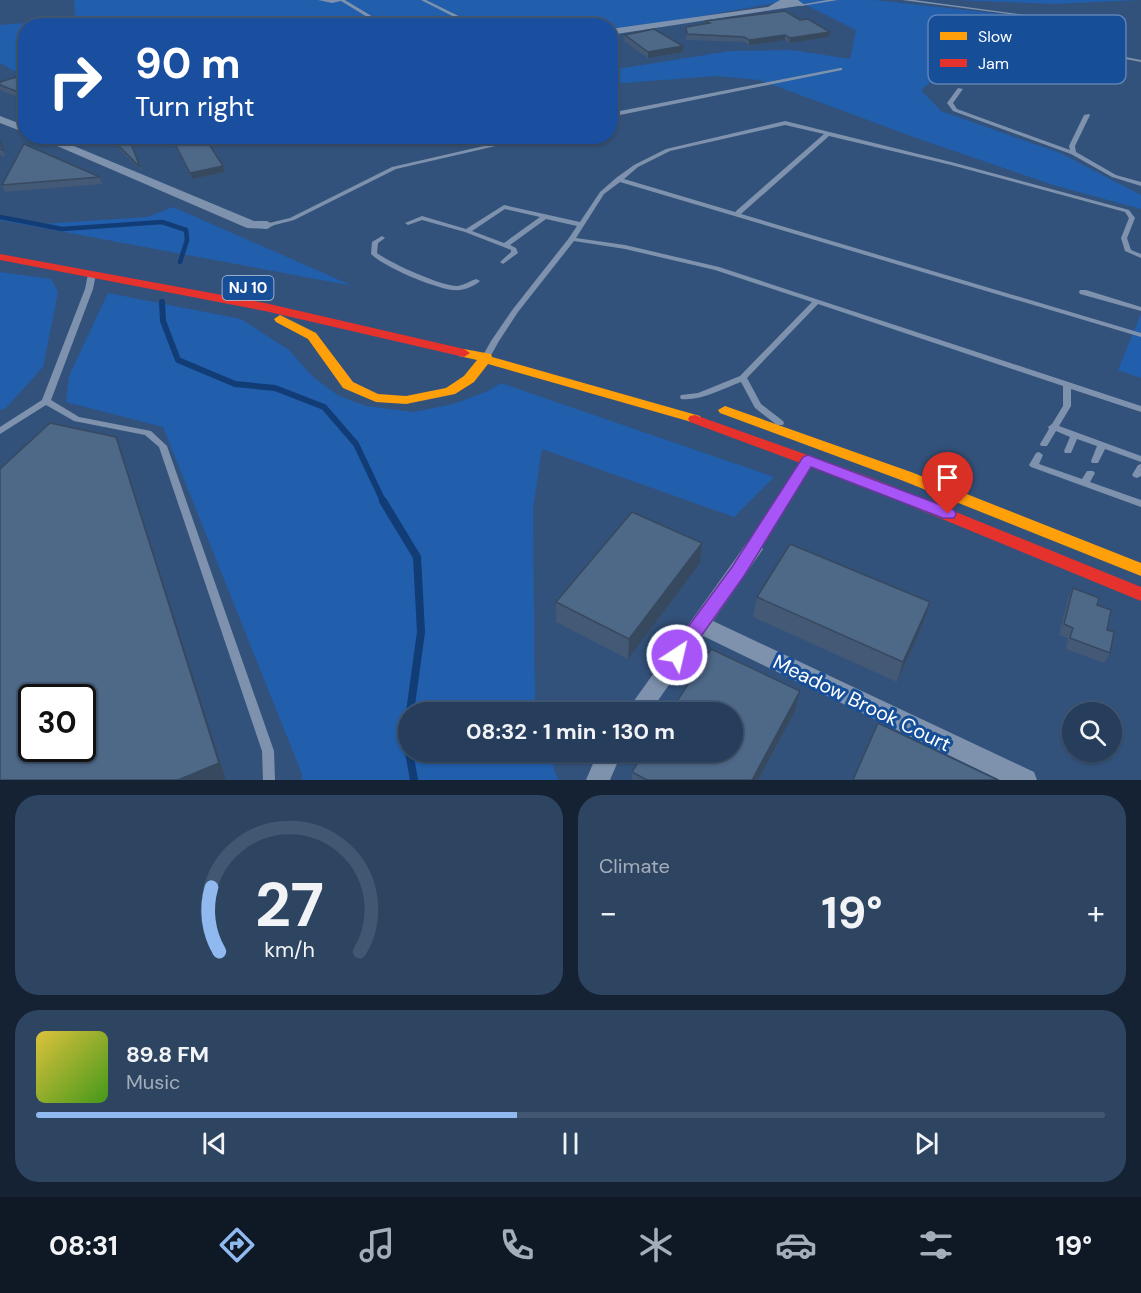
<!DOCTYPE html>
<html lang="en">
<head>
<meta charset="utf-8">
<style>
	:root { --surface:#263e5c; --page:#2e4562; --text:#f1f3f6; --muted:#a4aebb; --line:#425772; --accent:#90b9f0 }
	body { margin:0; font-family:"DM Sans",sans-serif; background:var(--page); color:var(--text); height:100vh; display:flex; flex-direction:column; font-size:22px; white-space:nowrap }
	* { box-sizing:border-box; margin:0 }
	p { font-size:20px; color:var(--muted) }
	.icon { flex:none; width:33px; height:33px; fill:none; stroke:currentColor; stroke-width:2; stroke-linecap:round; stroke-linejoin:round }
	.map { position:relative; height:780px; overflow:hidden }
	.details { display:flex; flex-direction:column; gap:15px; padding:15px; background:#152233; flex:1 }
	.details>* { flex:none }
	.top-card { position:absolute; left:18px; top:18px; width:600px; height:126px; border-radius:24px; box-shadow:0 2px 4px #0004,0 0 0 2px var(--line); background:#1a4fa0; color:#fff; overflow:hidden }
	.fabs { position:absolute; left:1062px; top:702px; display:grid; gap:12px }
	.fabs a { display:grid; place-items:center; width:60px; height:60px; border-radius:50%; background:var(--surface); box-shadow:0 2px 4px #0004,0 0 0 2px var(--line); font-size:30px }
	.speed { position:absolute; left:18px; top:684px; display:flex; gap:12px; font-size:30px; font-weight:700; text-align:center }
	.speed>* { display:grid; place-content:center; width:78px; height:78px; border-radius:50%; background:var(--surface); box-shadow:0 2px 4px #0004,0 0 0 2px var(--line); line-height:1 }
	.speed .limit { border:3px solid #111; border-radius:9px; background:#fff; color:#111 }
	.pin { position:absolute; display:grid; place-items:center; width:51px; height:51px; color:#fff; margin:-62px -26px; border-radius:50% 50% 50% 0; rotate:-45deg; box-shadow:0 0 6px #0007 }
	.pin .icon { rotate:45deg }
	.me { position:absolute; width:66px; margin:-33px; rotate:35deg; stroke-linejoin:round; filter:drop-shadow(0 0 4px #0008) }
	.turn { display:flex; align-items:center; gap:21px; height:126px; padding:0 18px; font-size:27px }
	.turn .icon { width:78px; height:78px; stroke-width:2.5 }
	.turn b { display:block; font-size:42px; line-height:51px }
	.big { font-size:45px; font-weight:700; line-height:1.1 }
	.details .card { flex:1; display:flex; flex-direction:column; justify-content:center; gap:9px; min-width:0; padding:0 21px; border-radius:24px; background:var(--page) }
	.details .dial { align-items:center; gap:0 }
	.dial svg { height:156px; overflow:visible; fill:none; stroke:var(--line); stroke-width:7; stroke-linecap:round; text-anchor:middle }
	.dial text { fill:var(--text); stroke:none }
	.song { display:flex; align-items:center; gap:18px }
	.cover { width:72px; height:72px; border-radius:9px; background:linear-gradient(135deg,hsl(50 70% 55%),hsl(100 70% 35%)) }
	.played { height:6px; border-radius:3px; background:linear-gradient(90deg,var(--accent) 45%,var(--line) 45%) }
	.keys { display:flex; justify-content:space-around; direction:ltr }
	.heat { display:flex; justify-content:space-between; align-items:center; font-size:33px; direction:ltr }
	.details .tiles { flex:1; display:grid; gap:15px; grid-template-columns:1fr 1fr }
	.card:last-child { grid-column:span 2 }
	.trip { position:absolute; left:398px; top:702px; width:345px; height:60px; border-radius:30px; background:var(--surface); box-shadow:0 2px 4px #0004,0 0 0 2px var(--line); font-weight:700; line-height:60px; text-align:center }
	.menu { display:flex; height:96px; justify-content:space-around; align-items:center; background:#0f1925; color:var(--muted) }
	.menu .icon { width:42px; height:42px }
	.menu .selected { color:var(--accent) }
	.menu b { font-size:27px; color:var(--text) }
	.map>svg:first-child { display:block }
</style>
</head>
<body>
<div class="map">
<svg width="1141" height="780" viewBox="0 0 1141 780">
	<rect width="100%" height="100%" fill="#33527b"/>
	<g fill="#215eab">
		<path d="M74,0H792L611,32L610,26H26L25,67L14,71L0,63V25L75,19Z"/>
		<path d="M796,0H874L1011,15L921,90L941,111L1060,153L1141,195V209L1053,185L922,140L759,80L716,76L611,84V70L730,51L792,50L850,59L856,30Z"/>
		<path d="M956,0H1140L1055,4Z"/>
		<path d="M173,207L353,286L0,220V217L41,224L147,217Z"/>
		<path d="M0,272L51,279L58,292L43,367L6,408L0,410Z"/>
		<path d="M108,293L241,319L289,350L313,377L339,396L366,406L414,412L453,404L488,391L501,383L774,477L734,517L542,449L533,508L535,712H408V752H548L558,780H302V774L163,427L66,402L69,376Z"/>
		<path d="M1141,314V378L1118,370Z"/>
	</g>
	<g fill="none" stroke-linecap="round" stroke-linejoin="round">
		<path stroke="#113c76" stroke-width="4.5" d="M0,217L62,229L162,222L186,230L187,240L180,262"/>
		<path stroke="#113c76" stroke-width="6" d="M162,302L163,321L178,360L235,384L275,388L324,407L356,444L384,503"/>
		<g stroke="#113c76" stroke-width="8">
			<path d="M383,501L417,557L421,632L410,712"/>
			<path d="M408,725V749"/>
			<path d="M409,752L414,780"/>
		</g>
		<g fill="#7e92ad" fill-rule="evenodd">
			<path d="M318,0H345L388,26H382L341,1L332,3Z"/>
			<path d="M421,0H426L479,26H472Z"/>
			<path d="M827,0H838L801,6L799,5Z"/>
			<path d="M902,0H914L1033,16L1031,17Z"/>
			<path d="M1009,35L1141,60V62L1011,37H1009Z"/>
			<path d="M840,68H842V70L610,117V113Z"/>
			<path d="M958,88L963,89L953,103L957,109L1070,150L1069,146L1084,115L1089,114L1090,115L1075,146L1076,152L1116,175L1141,182V186L1112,177L1071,154L953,111L947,103Z"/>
			<path d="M785,121L955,163L1129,210L1135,218L1127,238L1131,250L1141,254V258L1125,251L1121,238L1129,218L1125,212L951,165L829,136L741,214L1141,333V337L620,182L604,194L576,238L625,245L719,267L1141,406V412L1071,389V406L1059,426L1141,456V462L1105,449L1098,463H1092L1091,461L1097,446L1077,439L1071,453H1065L1064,451L1070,437L1056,431L1047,446H1041L1040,444L1049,429L1048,427L1052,424L1063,406V386L818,304L747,378L761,404L783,421L784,423L783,425H777L755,408L741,382C722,389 701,401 681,399L680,397L681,395L698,393L740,376L812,302L715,270L625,249L574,241L518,312L499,341L489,359H483L482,357L491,341L513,309L569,238L577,226L546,219L510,245L516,248L518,253L503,264L500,262L511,252V250L465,232L422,220L408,225L405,223L422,216L466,229L504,205L580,222L600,192L616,178L634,165L666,149ZM785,125L824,134L735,212L624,179L638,167L670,151ZM505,209L540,217L504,243L472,231Z"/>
			<path d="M527,136H539L396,169L294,220L267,227L264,225L265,224L290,218L392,167Z"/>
			<path d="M382,236L385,238L378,243L377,253C390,263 443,287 458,286C464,285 470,281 476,279L480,281C473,287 463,291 453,290C434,288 384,267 371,254L372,242Z"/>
			<path d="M92,272L96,274L93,289L51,400L79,417L151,431L167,446L274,751L275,780H263L262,751L159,447L145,435L74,421L46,405L0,434V427L42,400L85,289L88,274Z"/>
			<path d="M1080,290H1086L1141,307V311L1080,294L1079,292Z"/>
			<path d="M1039,452L1043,455L1039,464L1082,479L1087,471H1093L1095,473L1090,482L1141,500V507L1031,467L1029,465L1036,453Z"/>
			<path d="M808,457L811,458L812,460L756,552L753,553L750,552L748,549L750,546L805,458Z"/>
			<path d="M1141,464V476L1137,478L1134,477L1132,475L1138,465Z"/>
		</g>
		<g fill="#7e92ad" fill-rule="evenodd">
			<path d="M780,0H798L805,5L610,35V29L768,7Z"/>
			<path d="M0,116L26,126V133L0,123Z"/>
			<path d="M34,136H50L254,221H267L274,225L267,229L247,228Z"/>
			<path d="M753,542L760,544L763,549L713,621L1034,772L1037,780H1000L703,636L650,712H626L746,544Z"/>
			<path d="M598,752H622L610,780H586Z"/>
		</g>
		<g fill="#ff9f0a" fill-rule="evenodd">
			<path d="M280,315L316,333L353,382L378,394L406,396L446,388L464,376L477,360L459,356L458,353L464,349L491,354L492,357L700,416L702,419L695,423L488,364L474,382L455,394L406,404L376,402L343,388L308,339L276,322L274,319Z"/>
			<path d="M725,406L911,472L1141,563V576L901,480L720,413L718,410Z"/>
		</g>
		<g fill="#e5322d" fill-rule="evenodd">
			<path d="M0,254L265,303L464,349L470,353L464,357L265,311L0,260Z"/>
			<path d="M695,415L872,478L1141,587V601L862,486L690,422L688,419L690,416Z"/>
		</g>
	</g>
	<g fill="#435975">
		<path d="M705,21L829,37L789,43L785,40L749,45L744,42L686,40V27L705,24Z"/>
		<path d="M625,35L683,52L648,58L624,41Z"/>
		<path d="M26,74V100L0,90V82Z"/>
		<path d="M106,136H128L142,171Z"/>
		<path d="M234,137L210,146L223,166L224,172L192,179L176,148L174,142Z"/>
		<path d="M0,138V139L5,157L0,155Z"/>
		<path d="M100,177L102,184L5,192L2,185Z"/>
		<path d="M702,543L700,563L628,659L556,622V602Z"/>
		<path d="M1073,588L1097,605L1107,630L1110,653L1104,663L1066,649L1068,638L1059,635L1068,599Z"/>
		<path d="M757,597L930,602L924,621L897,682L753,617Z"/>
		<path d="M800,691L795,711L758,780H632V772Z"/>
	</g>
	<g fill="#37495f">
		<path d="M830,32L829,37L789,43L790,38Z"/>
		<path d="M785,35V40L749,45V40Z"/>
		<path d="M683,46V52L648,58V52Z"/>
		<path d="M220,136H234V137L209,146L207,141Z"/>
		<path d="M223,166L224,172L192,179L190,173Z"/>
		<path d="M116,437L123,457L226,780H178Z"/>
		<path d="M702,543L700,563L628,659L629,639Z"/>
		<path d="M930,602L924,621L897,682L903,662Z"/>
		<path d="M800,691L795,711L758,780H752Z"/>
	</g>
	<g fill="#4e6888" stroke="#37495f" stroke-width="1.5" fill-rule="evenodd">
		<path d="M785,11L800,20L808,19L830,32L790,38L785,35L749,40L744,37L687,34L686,27L710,23L705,21Z"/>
		<path d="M654,29L683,46L648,52L625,35Z"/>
		<path d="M26,74V95L0,85V82Z"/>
		<path d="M109,136H128L140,167Z"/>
		<path d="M193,136H220L207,141L223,166L190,173L174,142Z"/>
		<path d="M0,140L3,150L0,149Z"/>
		<path d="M24,144L100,177L2,185Z"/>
		<path d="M50,423L116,437L219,763L178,780H0V469ZM32,698H82V748H32Z"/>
		<path d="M632,512L702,543L629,639L556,602Z"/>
		<path d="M790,544L930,602L903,662L757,597Z"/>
		<path d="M1073,588L1099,598L1097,605L1111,610L1107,630L1114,632L1110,653L1070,638L1073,628L1064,624Z"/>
		<path d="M711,649L800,691L752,780H647L632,772L645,752H732V712H670Z"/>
		<path d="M878,723L998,780H853Z"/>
	</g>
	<path fill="#a855f7" stroke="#6d37a1" stroke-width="1.5" d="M808,455L954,510L956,514L954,518H943L811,467L744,576L684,660L677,662L671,660L668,655L671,650L732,567L803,457Z"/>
	<g text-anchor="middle" stroke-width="6" stroke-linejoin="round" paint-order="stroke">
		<rect fill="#164e98" stroke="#b9cae0" stroke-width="1.5" x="222.5" y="276" width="51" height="24" rx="4.5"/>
		<g font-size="15" font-weight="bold" fill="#fff">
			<text x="248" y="293">NJ 10</text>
		</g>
		<g font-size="20" fill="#fff" stroke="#164e98">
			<text transform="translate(862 703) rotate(26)" y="7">Meadow Brook Court</text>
		</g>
	</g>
	<rect x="928" y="15" width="198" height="69" rx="9" fill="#164e98" stroke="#5c83b7" stroke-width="1.5"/>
	<rect x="940" y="32" width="27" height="8" fill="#ff9f0a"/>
	<rect x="940" y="59" width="27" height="8" fill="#e5322d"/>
	<g font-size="16" fill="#fff">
		<text x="978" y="42">Slow</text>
		<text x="978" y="69">Jam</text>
	</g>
</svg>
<div class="fabs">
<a><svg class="icon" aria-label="search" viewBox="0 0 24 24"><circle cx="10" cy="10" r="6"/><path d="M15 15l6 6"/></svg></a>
</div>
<div class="speed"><div class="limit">30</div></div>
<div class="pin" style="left:948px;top:514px;background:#d93025"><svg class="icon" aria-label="arrive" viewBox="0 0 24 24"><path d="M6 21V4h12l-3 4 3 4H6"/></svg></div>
<svg class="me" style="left:677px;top:655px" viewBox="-20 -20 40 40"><circle r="17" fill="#a855f7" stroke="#fff" stroke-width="3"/><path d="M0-11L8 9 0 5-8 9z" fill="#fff"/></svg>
<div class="trip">08:32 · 1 min · 130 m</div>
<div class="top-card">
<div class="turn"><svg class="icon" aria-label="right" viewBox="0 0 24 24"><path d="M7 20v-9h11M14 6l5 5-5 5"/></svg><div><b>90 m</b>Turn right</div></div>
</div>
</div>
<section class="details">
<div class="tiles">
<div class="card dial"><svg viewBox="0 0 100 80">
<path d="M14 69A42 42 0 1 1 86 69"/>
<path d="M14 69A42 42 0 0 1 10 36" stroke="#90b9f0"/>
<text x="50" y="56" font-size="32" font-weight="700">27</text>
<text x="50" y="72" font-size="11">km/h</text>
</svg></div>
<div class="card"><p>Climate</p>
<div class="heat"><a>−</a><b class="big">19°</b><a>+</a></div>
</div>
<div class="card">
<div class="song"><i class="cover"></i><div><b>89.8 FM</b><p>Music</p></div></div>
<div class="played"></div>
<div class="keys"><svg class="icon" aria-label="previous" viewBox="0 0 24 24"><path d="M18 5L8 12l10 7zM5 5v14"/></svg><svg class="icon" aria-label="pause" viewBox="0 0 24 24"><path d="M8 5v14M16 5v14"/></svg><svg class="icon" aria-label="next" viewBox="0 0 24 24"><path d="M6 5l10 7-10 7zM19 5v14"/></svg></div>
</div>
</div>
</section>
<nav class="menu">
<b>08:31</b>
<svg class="icon selected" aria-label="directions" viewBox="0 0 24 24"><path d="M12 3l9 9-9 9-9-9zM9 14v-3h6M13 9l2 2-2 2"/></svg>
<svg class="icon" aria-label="music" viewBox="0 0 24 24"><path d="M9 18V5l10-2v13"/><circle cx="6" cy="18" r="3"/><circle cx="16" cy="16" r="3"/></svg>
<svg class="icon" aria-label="phone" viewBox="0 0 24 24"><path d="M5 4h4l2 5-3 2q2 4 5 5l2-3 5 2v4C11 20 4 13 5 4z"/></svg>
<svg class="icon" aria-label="climate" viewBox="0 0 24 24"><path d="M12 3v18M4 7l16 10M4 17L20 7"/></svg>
<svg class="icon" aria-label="car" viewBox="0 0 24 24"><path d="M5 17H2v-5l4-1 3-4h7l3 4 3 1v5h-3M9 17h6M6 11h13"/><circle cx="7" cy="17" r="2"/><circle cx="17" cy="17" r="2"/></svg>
<svg class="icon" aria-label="filters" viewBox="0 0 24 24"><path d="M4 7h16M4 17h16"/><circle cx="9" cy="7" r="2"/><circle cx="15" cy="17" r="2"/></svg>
<b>19°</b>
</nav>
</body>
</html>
